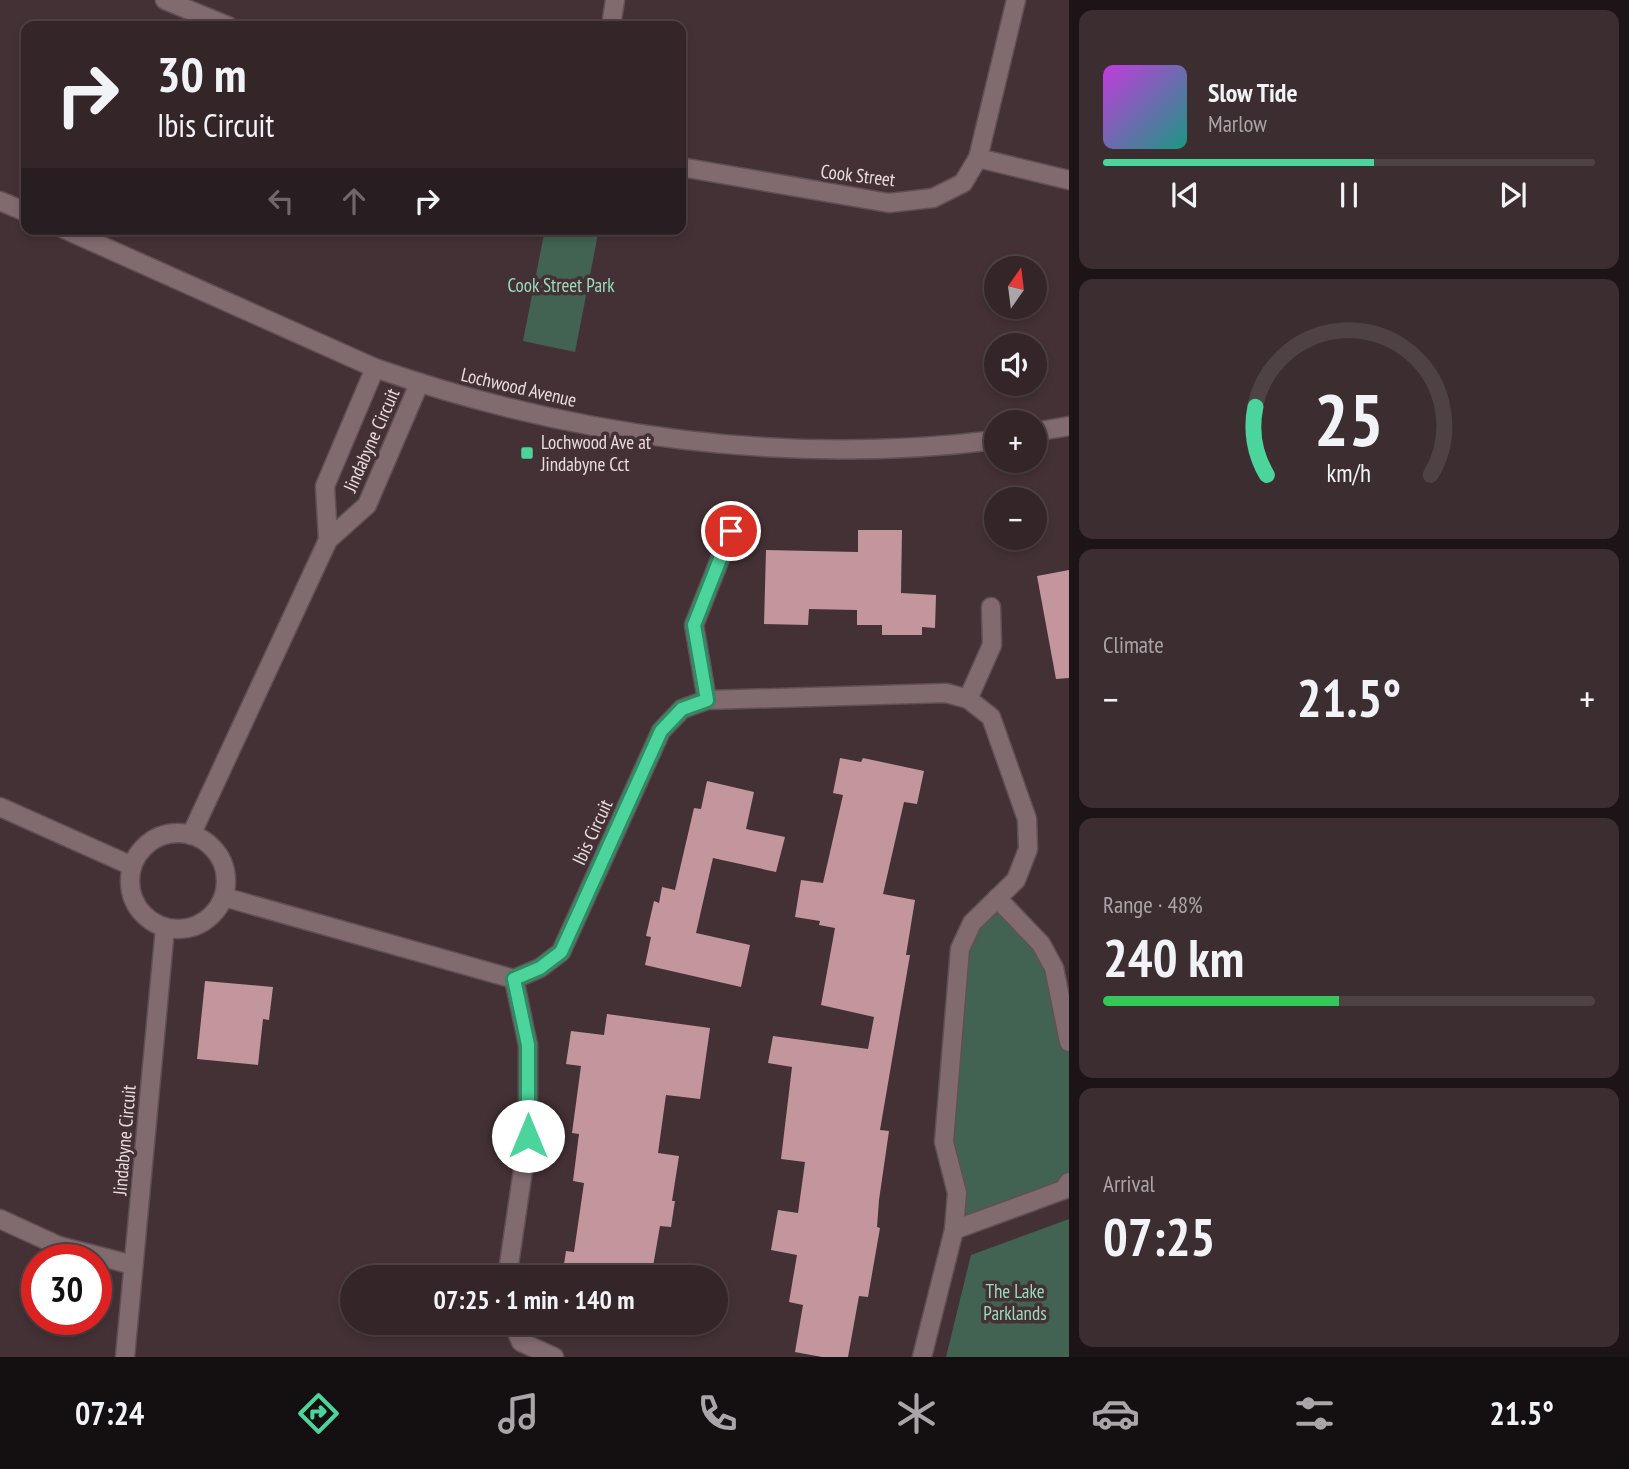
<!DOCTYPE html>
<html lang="en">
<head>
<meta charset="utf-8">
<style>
	:root { --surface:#332528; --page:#3b2d30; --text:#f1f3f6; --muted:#a9a5a8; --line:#4e4245; --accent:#4bd49b }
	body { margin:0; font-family:"PT Sans Narrow",sans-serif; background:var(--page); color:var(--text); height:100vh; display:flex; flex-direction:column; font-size:26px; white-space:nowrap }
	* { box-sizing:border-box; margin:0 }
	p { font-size:23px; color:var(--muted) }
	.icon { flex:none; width:38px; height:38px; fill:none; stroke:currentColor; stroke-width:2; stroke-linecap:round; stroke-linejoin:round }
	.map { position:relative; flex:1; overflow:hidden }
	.side { display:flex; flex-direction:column; gap:10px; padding:10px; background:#1c1416; width:560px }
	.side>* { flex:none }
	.banner { position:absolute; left:21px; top:21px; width:665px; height:214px; border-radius:14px; box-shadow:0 4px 10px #0003,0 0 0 2px var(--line); background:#332528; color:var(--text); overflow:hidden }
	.needle { width:46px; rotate:14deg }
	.controls { position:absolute; left:984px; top:256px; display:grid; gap:14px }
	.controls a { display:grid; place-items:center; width:63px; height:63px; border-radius:50%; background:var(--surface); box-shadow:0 4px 10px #0003,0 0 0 2px var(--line); font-size:35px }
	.speed { position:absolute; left:21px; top:1244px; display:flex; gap:14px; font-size:35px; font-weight:700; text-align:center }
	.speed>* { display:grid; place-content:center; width:91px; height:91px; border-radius:50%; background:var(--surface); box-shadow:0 4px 10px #0003,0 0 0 2px var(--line); line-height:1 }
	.speed .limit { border:10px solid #d22; background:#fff; color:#111 }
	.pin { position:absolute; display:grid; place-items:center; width:60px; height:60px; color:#fff; margin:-30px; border:4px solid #fff; border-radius:50%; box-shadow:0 2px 7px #0007 }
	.me { position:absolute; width:77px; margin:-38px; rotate:0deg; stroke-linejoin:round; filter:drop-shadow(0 0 5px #0008) }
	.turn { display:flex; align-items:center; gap:24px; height:147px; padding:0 21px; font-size:32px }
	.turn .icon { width:91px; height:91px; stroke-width:2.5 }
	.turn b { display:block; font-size:49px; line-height:60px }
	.lanes { display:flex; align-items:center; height:66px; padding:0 21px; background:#0003; justify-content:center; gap:35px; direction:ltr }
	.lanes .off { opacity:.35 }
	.big { font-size:52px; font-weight:700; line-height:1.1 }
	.side .card { flex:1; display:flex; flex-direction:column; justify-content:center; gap:10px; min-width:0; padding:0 24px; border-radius:14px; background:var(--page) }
	.side .dial { align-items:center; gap:0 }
	.dial svg { height:182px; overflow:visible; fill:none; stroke:var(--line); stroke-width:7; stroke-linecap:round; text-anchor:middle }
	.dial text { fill:var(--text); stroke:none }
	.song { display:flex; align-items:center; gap:21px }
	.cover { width:84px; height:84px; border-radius:10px; background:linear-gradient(135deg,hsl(290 70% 55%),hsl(170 70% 35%)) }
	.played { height:7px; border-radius:4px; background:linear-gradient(90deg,var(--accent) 55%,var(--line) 55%) }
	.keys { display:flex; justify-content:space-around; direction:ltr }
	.heat { display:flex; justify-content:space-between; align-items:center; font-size:38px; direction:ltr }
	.charge { height:10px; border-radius:5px; background:linear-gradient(90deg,#34c759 48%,var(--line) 0) }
	.trip { position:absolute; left:340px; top:1265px; width:388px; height:70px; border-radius:35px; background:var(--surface); box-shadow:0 4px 10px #0003,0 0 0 2px var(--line); font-weight:700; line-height:70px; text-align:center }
	.tabs { display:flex; height:112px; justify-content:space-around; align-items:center; background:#140f10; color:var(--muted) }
	.tabs .icon { width:49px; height:49px }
	.tabs .current { color:var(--accent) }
	.tabs b { font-size:32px; color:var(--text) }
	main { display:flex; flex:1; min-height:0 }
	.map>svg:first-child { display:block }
</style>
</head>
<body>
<main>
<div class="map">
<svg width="1069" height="1357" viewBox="0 0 1069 1357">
	<rect width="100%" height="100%" fill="#443135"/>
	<g fill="#426352">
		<path d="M545,229H599L575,352L523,341Z"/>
		<path d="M997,898L1041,944L1069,1042V1182L954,1230L944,1142L960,949Z"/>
		<path d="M1069,1219V1357H946L971,1255Z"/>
	</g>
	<g fill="#c3969e">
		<path d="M858,530H902L901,593L936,595L935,628L922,627V635H882V625H857V610L809,609L808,625L764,624L766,550L858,552Z"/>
		<path d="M1069,570V678L1056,679L1037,576Z"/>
		<path d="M840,758L861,762L863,758L924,771L917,804L904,802L883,894L915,900L906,955H910L880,1130L889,1131L879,1200L877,1227L880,1228L868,1297L859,1296L848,1357H822L795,1352L803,1305L789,1302L797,1255L771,1250L778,1210L798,1213L805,1162L781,1159L792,1067L768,1063L773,1036L868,1049L874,1017L821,1005L835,928L819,925L820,921L795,917L801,880L823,883L843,795L833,793Z"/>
		<path d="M707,781L754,792L746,829L785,837L776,872L713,858L696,933L750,945L741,987L645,965L651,937L646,936L654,901L659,903L662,887L675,890L694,808L701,809Z"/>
		<path d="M205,981L273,987L269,1020L263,1019L258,1065L197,1059Z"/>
		<path d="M607,1014L710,1028L700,1099L666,1095L658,1153L679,1156L672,1201H675L671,1227L660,1226L651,1278L562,1277L566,1251L574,1252L584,1183L573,1181L579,1134L572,1133L581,1066L566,1064L571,1031L604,1035Z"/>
	</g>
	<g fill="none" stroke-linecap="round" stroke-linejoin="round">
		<defs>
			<g id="minor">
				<path d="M165,0L228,26"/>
				<path d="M611,26L615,0"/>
				<path d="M978,158L1069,180"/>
				<path d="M681,167L889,203L933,198L963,183L978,158L1016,0"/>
				<path d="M328,540L325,486L375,368"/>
				<path d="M968,699L992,645L991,607"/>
				<path d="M707,700L694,625L731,531"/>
				<path d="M0,807L132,866"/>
				<circle cx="178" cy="881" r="48"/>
				<path d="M191,835L328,540L367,505L419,384"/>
				<path d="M224,897L514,979"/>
				<path d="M997,898L1041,944L1054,968L1069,1042"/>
				<path d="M0,1219L59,1246L133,1265"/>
				<path d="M954,1230L1063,1190L1069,1182"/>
				<path d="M507,1278L528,1136V1045L514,979L540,968L561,952L661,731L682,709L707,700L946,693L968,699L991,717L1027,819L1028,849L1016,880L972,923L960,949L944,1142L957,1193L954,1230L922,1357"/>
				<path d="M513,1323L521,1342L554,1357"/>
				<path d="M125,1357L165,928"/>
			</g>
			<g id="tertiary">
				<path d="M0,201L26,212"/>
				<path d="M64,229L375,368C573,437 788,466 996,440"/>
				<path d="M1034,432L1069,426"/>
			</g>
		</defs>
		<use href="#minor" stroke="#605053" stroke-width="21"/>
		<use href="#tertiary" stroke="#605053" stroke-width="21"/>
		<use href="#minor" stroke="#816b6f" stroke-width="18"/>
		<use href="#tertiary" stroke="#816b6f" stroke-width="18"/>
	</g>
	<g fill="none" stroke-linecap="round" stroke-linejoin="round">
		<defs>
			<path id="route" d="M528,1136V1045L514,979L540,968L561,952L661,731L682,709L707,700L694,625L731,531"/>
		</defs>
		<use href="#route" stroke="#318a65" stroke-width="18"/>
		<use href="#route" stroke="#4bd49b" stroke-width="12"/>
	</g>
	<rect fill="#4bd49b" stroke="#443135" stroke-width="2.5" x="520" y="446" width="14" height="14" rx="3.5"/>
	<g text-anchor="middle" stroke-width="7" stroke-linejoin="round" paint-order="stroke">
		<g font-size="19" fill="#eadddf" stroke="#443135">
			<text transform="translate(858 175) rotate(7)" y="7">Cook Street</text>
			<text transform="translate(519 387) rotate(13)" y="7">Lochwood Avenue</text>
			<text transform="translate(371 440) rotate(-66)" y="7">Jindabyne Circuit</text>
			<text transform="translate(592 832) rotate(-65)" y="7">Ibis Circuit</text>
			<text transform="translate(124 1140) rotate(-85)" y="7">Jindabyne Circuit</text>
		</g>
		<g font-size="19" fill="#99debb" stroke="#443135">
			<text x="561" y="292">Cook Street Park</text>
			<text x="1015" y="1298">The Lake<tspan x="1015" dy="22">Parklands</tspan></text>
		</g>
		<g font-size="19" fill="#eadddf" stroke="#443135" text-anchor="start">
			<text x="541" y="449">Lochwood Ave at<tspan x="541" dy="22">Jindabyne Cct</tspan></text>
		</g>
	</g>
</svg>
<div class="controls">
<a><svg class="needle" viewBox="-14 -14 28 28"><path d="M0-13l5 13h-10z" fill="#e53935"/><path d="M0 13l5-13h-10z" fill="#a9a5a8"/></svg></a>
<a><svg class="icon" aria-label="sound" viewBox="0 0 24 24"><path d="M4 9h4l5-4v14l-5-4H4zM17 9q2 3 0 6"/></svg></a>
<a>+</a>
<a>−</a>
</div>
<div class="speed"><div class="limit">30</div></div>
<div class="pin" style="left:731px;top:531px;background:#d93025"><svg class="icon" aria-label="arrive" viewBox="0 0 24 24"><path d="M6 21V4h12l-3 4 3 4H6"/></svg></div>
<svg class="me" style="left:528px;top:1136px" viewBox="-20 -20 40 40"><circle r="19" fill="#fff"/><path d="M0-13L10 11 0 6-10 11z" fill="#4bd49b"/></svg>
<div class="trip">07:25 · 1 min · 140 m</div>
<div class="banner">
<div class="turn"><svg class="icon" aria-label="right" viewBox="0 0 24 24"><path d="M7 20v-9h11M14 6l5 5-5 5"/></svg><div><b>30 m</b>Ibis Circuit</div></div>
<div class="lanes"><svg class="icon off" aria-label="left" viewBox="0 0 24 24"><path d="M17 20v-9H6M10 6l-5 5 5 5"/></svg><svg class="icon off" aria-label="ahead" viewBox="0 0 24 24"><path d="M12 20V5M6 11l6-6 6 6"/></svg><svg class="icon" aria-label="right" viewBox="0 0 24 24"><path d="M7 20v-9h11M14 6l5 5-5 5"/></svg></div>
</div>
</div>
<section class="side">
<div class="card">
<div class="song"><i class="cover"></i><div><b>Slow Tide</b><p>Marlow</p></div></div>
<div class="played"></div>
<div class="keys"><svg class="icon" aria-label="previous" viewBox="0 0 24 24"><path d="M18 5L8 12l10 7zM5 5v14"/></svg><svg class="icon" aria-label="pause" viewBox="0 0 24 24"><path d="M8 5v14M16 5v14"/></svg><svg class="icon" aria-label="next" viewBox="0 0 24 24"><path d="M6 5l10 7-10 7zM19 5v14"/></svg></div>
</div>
<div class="card dial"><svg viewBox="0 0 100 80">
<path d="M14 69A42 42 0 1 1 86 69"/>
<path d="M14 69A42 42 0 0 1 9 39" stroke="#4bd49b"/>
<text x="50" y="56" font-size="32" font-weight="700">25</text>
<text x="50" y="72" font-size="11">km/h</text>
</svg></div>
<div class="card"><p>Climate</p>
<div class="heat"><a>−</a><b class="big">21.5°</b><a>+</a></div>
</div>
<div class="card"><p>Range · 48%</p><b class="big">240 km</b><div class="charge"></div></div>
<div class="card"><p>Arrival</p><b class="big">07:25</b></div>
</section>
</main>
<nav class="tabs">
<b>07:24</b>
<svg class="icon current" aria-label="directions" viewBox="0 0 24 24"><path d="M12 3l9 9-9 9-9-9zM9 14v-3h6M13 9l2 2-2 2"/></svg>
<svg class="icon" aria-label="music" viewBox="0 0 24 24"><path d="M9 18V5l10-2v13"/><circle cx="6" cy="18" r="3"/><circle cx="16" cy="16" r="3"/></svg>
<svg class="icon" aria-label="phone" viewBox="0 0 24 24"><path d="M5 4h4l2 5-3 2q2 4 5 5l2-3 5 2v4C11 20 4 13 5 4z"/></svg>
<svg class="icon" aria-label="climate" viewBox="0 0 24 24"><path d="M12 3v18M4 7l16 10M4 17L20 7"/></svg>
<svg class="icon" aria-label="car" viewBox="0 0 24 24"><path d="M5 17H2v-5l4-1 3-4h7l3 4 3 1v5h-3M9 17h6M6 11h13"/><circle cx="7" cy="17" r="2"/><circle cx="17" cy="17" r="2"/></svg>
<svg class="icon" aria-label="filters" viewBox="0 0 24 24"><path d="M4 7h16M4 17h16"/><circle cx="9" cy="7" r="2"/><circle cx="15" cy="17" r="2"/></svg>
<b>21.5°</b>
</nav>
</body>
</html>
